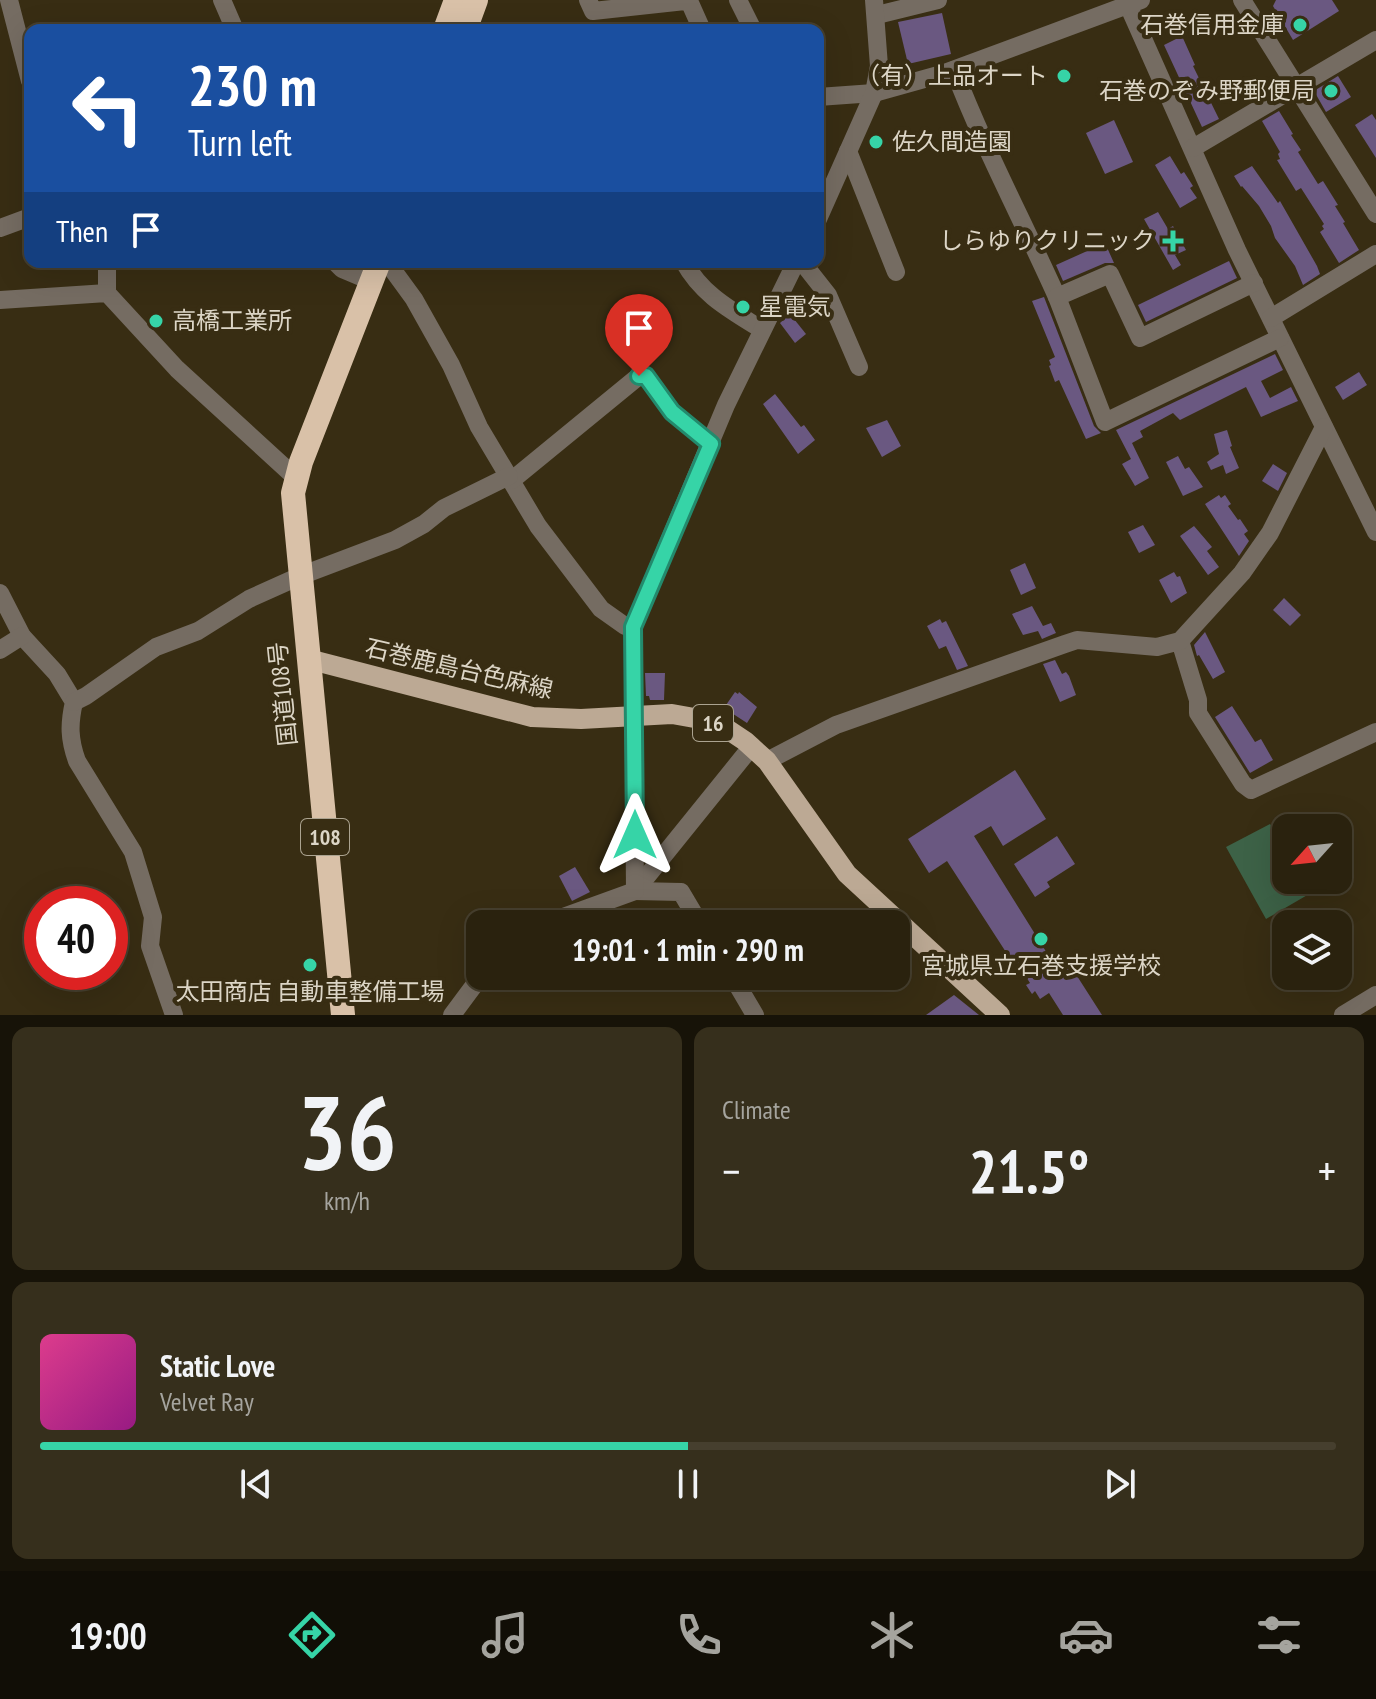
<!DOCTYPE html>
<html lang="en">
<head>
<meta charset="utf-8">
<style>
	:root { --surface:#2a220e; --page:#362f1c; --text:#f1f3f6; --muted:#a5a49e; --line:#463f2e; --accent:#36d4a7 }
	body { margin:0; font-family:"PT Sans Narrow","Noto Sans JP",sans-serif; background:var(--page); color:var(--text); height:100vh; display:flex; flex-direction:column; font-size:30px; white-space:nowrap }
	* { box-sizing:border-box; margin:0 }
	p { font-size:26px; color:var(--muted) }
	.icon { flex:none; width:44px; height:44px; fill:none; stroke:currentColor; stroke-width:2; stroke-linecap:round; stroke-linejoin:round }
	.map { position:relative; height:1015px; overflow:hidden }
	.sheet { display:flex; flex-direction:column; gap:12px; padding:12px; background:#171308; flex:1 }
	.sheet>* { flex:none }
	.top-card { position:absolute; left:24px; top:24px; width:800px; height:244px; border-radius:16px; box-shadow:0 8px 32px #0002,0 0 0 2px var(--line); background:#1a4fa0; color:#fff; overflow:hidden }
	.needle { width:52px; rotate:243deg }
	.controls { position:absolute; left:1272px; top:814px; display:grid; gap:16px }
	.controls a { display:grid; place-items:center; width:80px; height:80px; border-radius:16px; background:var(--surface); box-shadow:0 8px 32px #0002,0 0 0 2px var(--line); font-size:40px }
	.speed { position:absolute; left:24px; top:886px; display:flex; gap:16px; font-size:40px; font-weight:700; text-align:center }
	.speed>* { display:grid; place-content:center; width:104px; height:104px; border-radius:50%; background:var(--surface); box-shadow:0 8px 32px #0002,0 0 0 2px var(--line); line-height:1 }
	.speed .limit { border:12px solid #d22; background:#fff; color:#111 }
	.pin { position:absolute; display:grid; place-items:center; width:68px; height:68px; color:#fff; margin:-82px -34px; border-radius:50% 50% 50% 0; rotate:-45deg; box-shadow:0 0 8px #0007 }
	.pin .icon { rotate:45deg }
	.me { position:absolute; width:88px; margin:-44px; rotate:0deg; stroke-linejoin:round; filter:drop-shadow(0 0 6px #0008) }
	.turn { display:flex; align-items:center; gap:28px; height:168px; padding:0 32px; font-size:36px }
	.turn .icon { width:104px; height:104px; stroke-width:2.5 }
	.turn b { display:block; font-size:56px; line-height:68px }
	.then { display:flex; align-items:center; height:76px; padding:0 32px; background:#0003; gap:16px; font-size:30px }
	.big { font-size:60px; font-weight:800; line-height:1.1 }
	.sheet .widget { flex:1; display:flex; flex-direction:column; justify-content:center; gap:12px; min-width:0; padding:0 28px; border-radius:16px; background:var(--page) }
	.sheet .dial { align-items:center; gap:0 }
	.dial b { font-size:104px; line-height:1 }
	.song { display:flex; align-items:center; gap:24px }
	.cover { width:96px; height:96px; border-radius:12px; background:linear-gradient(135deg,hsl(330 70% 55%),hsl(310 70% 35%)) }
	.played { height:8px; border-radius:4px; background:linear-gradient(90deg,var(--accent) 50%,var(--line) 50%) }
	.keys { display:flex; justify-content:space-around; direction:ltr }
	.heat { display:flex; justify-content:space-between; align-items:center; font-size:44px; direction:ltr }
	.sheet .tiles { flex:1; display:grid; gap:12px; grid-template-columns:1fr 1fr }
	.widget:last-child { grid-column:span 2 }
	.trip { position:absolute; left:466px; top:910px; width:444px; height:80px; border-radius:16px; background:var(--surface); box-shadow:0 8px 32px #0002,0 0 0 2px var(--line); font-weight:800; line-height:80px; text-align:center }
	.tabs { display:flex; height:128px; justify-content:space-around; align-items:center; background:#110e06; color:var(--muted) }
	.tabs .icon { width:56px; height:56px }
	.tabs .active { color:var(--accent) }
	.tabs b { font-size:36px; color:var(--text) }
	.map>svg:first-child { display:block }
</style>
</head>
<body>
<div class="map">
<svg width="1376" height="1015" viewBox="0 0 1376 1015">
	<rect width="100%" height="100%" fill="#382d13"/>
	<path fill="#3d6247" d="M1270,824L1286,846V880H1309L1316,890L1266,919L1226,847Z"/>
	<g fill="#6a5881">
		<path d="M1276,0H1332L1339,11L1293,40L1273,6Z"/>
		<path d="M942,13L951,54L908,64L898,22Z"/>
		<path d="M1182,36L1195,65L1193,66L1219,119L1202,127L1164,45Z"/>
		<path d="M1338,76L1351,97L1326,112L1314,91Z"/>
		<path d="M1279,111L1293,134L1291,135L1301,150L1298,152L1318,184L1323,181L1338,205L1335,206L1345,222L1343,223L1359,250L1339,263L1320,232L1324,229L1322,226L1324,224L1301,188L1296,191L1277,160L1280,159L1278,154L1280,152L1262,121Z"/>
		<path d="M1372,114L1376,120V158L1355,125Z"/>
		<path d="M1114,120L1133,162L1105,174L1086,133Z"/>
		<path d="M1170,156L1181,174L1184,172L1193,186L1190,188L1197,198L1180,208L1155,165Z"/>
		<path d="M1252,166L1278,203L1280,201L1317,266L1320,274L1303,285L1295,266L1275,238L1271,226L1259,206L1242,186L1241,187L1234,176Z"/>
		<path d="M1158,212L1168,229L1173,226L1186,250L1175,255L1181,265L1173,270L1144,219Z"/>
		<path d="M1105,243L1114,263H1105L1063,281L1056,265Z"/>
		<path d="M1229,261L1237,278L1146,322L1138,305Z"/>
		<path d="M1044,297L1094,426L1101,433L1086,439L1059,380L1055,382L1049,366L1051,365L1049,360L1055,357L1032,301Z"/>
		<path d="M790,314L806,334L795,343L780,323Z"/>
		<path d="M1275,354L1283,370L1261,381L1270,398L1291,387L1298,401L1261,417L1246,387L1180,420L1173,413L1140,431L1143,437L1132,443L1149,478L1135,486L1122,464L1131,459L1116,430Z"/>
		<path d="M1359,372L1367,385L1343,400L1335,387Z"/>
		<path d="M775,394L801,427L804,425L815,440L798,454L763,404Z"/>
		<path d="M887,420L901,446L882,457L866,428Z"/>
		<path d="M1227,430L1232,446L1230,447L1239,468L1226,474L1223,465L1211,470L1207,462L1219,454L1214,434Z"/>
		<path d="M1178,456L1185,469L1189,467L1203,487L1183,496L1166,462Z"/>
		<path d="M1273,464L1287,473L1278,491L1262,481Z"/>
		<path d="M1219,495L1221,498L1225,495L1231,504L1228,506L1238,520L1240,519L1248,531L1244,534L1249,541L1239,556L1205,504Z"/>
		<path d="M1143,525L1155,545L1139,553L1128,532Z"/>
		<path d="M1194,526L1212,547L1207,551L1219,567L1208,575L1180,536Z"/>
		<path d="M1025,563L1036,588L1021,595L1010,570Z"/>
		<path d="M1174,572L1177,577L1180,576L1187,593L1171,603L1159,580Z"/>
		<path d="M1284,598L1301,615L1290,626L1273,610Z"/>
		<path d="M1032,606L1043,626L1051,623L1056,633L1042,639L1038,631L1023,635L1012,614Z"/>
		<path d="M940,619L942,623L946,621L968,666L957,670L946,646L939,649L927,626Z"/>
		<path d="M1205,632L1225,672L1213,679L1199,655L1197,656L1194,645Z"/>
		<path d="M1055,660L1062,674L1066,672L1069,676L1076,695L1060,702L1043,664Z"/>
		<path d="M645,673H665L664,700H650L649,696H646Z"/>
		<path d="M735,692L738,694L739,692L757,707L747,723L724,708Z"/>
		<path d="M1232,706L1255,742L1261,739L1273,760L1250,773L1215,717Z"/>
		<path d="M1015,770L1046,819L1003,846L991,826L974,836L1050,958L1061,951L1102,1015H1063L1049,993L1040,999L1035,991L1032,994L1026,985L1030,983L1016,961L1013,963L947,861L929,873L908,839Z"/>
		<path d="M1057,836L1075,864L1047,882L1050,887L1035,897L1014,864Z"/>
		<path d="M575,867L590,892L572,901L559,876Z"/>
		<path d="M954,995L979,1015H926Z"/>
	</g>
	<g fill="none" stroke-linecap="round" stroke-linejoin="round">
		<g stroke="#756c62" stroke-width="18">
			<path d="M9,0L30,81"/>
			<path d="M222,0L235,30"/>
			<path d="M588,0L593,11L685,1L690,3L702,30"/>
			<path d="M738,0L753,30"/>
			<path d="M1242,0L1376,214"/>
			<path d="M1128,5L1237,250L1376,532"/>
			<path d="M877,15L938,0"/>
			<path d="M954,70C984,148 1023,221 1057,297"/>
			<path d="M818,97L874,93L942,74L1141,0"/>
			<path d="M1193,148L1376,40"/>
			<path d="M848,151L896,272"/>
			<path d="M818,219L874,93L879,66L874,0"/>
			<path d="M0,228L30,217"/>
			<path d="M335,262L342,269L361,277"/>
			<path d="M387,262L414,299L451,365L479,427L538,526L601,609L625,626L633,627"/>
			<path d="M684,262C702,295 731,310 761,329"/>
			<path d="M802,262L828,295L859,367"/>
			<path d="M1254,283L1140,338L1110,274L1057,297L1105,422L1280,338"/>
			<path d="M107,293V262"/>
			<path d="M0,300L107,293L177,369L295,477"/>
			<path d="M1271,318L1376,254"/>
			<path d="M512,480L639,376H646L672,412L711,444"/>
			<path d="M0,593L22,636L57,674L74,702C69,724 69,739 77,761L133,852L153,917L150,946L174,1015"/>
			<path d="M1180,641L1198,700V713L1243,784L1251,790L1376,732"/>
			<path d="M0,650L22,636"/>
			<path d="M74,702L86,696L156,647L198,631L249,599L300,576L395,540L424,524L444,508L509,476"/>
			<path d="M767,761L836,725L1065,644L1077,640L1157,647L1180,641L1242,573L1270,533L1324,427"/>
			<path d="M635,891L752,746"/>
			<path d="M635,891L681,892L700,924"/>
			<path d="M544,924L635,891L633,627L726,405L796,262"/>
			<path d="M732,976L755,1015"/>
			<path d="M452,1015L481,976"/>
			<path d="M1343,1015L1376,995"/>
		</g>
		<path stroke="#bca994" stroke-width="20" d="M308,659L532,717L581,719L672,714L700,719L727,729L745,741L767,761L847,874L1000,1015"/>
		<g stroke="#d9c1a8" stroke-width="24">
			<path d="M445,30L456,0"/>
			<path d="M465,30L476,0"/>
			<path d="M343,1015L293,493L301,462L379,262"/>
		</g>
	</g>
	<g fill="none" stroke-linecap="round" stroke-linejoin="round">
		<defs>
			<path id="route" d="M635,835L633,627L711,444L672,412L646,376H639"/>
		</defs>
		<use href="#route" stroke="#238a6d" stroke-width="20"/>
		<use href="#route" stroke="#36d4a7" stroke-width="14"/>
	</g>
	<g fill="#36d4a7" stroke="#382d13" stroke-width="3">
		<circle cx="1300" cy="25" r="8"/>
		<circle cx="1064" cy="76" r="8"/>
		<circle cx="1331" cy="91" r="8"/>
		<circle cx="876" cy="142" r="8"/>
		<path d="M1169 229h8v8h8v8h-8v8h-8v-8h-8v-8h8z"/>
		<circle cx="743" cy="307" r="8"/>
		<circle cx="156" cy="321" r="8"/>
		<circle cx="1041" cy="939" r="8"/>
		<circle cx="310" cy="965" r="8"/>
	</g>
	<g text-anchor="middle" stroke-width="8" stroke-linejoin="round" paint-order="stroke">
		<g fill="#382d13" stroke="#aba390" stroke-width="2">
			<rect x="693" y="705" width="40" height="36" rx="6"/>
			<rect x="301" y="819" width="48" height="36" rx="6"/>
		</g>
		<g font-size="22" font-weight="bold" fill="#dcd5c6">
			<text x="713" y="731">16</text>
			<text x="325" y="845">108</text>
		</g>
		<g font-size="24" fill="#dcd5c6" stroke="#382d13" text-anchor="end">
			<text x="1284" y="33">石巻信用金庫</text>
			<text x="1048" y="84">（有）上品オート</text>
			<text x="1315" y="99">石巻のぞみ野郵便局</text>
			<text x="892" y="150" text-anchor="start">佐久間造園</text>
			<text x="1155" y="249">しらゆりクリニック</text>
			<text x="759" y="315" text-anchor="start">星電気</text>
			<text x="172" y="329" text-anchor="start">高橋工業所</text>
			<text x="1041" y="974" text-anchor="middle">宮城県立石巻支援学校</text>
			<text x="310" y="1000" text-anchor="middle">太田商店 自動車整備工場</text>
		</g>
		<g font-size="24" fill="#dcd5c6" stroke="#382d13">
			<text transform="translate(459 669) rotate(13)" y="8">石巻鹿島台色麻線</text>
			<text transform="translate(283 694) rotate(-96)" y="8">国道108号</text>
		</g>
	</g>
</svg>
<div class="controls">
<a><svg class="needle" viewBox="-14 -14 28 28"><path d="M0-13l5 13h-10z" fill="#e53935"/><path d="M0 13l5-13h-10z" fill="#a5a49e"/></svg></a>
<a><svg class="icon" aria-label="layers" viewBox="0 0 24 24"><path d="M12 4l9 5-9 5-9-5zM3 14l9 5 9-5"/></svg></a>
</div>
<div class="speed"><div class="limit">40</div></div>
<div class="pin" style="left:639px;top:376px;background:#d93025"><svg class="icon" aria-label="arrive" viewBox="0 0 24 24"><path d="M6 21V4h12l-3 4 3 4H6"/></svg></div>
<svg class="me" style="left:635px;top:835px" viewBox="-20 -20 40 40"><path d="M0-17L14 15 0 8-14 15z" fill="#36d4a7" stroke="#fff" stroke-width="4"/></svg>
<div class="trip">19:01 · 1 min · 290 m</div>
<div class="top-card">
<div class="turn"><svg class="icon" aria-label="left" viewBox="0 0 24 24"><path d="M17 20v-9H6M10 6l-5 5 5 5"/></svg><div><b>230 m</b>Turn left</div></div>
<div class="then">Then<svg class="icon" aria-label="arrive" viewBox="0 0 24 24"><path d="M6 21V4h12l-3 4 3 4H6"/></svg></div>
</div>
</div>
<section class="sheet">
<div class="tiles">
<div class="widget dial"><b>36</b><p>km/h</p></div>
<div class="widget"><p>Climate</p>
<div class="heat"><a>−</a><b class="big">21.5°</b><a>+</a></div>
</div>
<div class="widget">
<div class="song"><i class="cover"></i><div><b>Static Love</b><p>Velvet Ray</p></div></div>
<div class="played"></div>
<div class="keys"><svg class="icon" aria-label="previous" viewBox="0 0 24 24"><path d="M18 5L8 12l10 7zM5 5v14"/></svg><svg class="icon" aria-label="pause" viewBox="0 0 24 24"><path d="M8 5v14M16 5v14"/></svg><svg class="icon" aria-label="next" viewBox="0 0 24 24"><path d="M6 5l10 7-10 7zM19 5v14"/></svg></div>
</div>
</div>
</section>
<nav class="tabs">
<b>19:00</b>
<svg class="icon active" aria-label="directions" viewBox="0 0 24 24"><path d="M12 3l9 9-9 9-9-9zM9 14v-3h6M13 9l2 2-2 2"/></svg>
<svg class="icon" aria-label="music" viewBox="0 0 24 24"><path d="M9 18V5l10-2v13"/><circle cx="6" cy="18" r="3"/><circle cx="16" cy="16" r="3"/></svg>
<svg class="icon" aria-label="phone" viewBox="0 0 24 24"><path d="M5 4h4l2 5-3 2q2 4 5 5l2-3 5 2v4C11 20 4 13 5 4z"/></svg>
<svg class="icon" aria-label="climate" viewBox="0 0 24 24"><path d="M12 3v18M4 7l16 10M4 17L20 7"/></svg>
<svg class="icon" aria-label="car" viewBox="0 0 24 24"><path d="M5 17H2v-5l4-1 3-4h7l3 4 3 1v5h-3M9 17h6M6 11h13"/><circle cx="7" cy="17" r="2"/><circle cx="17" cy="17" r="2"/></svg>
<svg class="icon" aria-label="filters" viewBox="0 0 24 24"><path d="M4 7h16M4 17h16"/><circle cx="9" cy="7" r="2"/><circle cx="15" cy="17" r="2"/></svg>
</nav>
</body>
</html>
